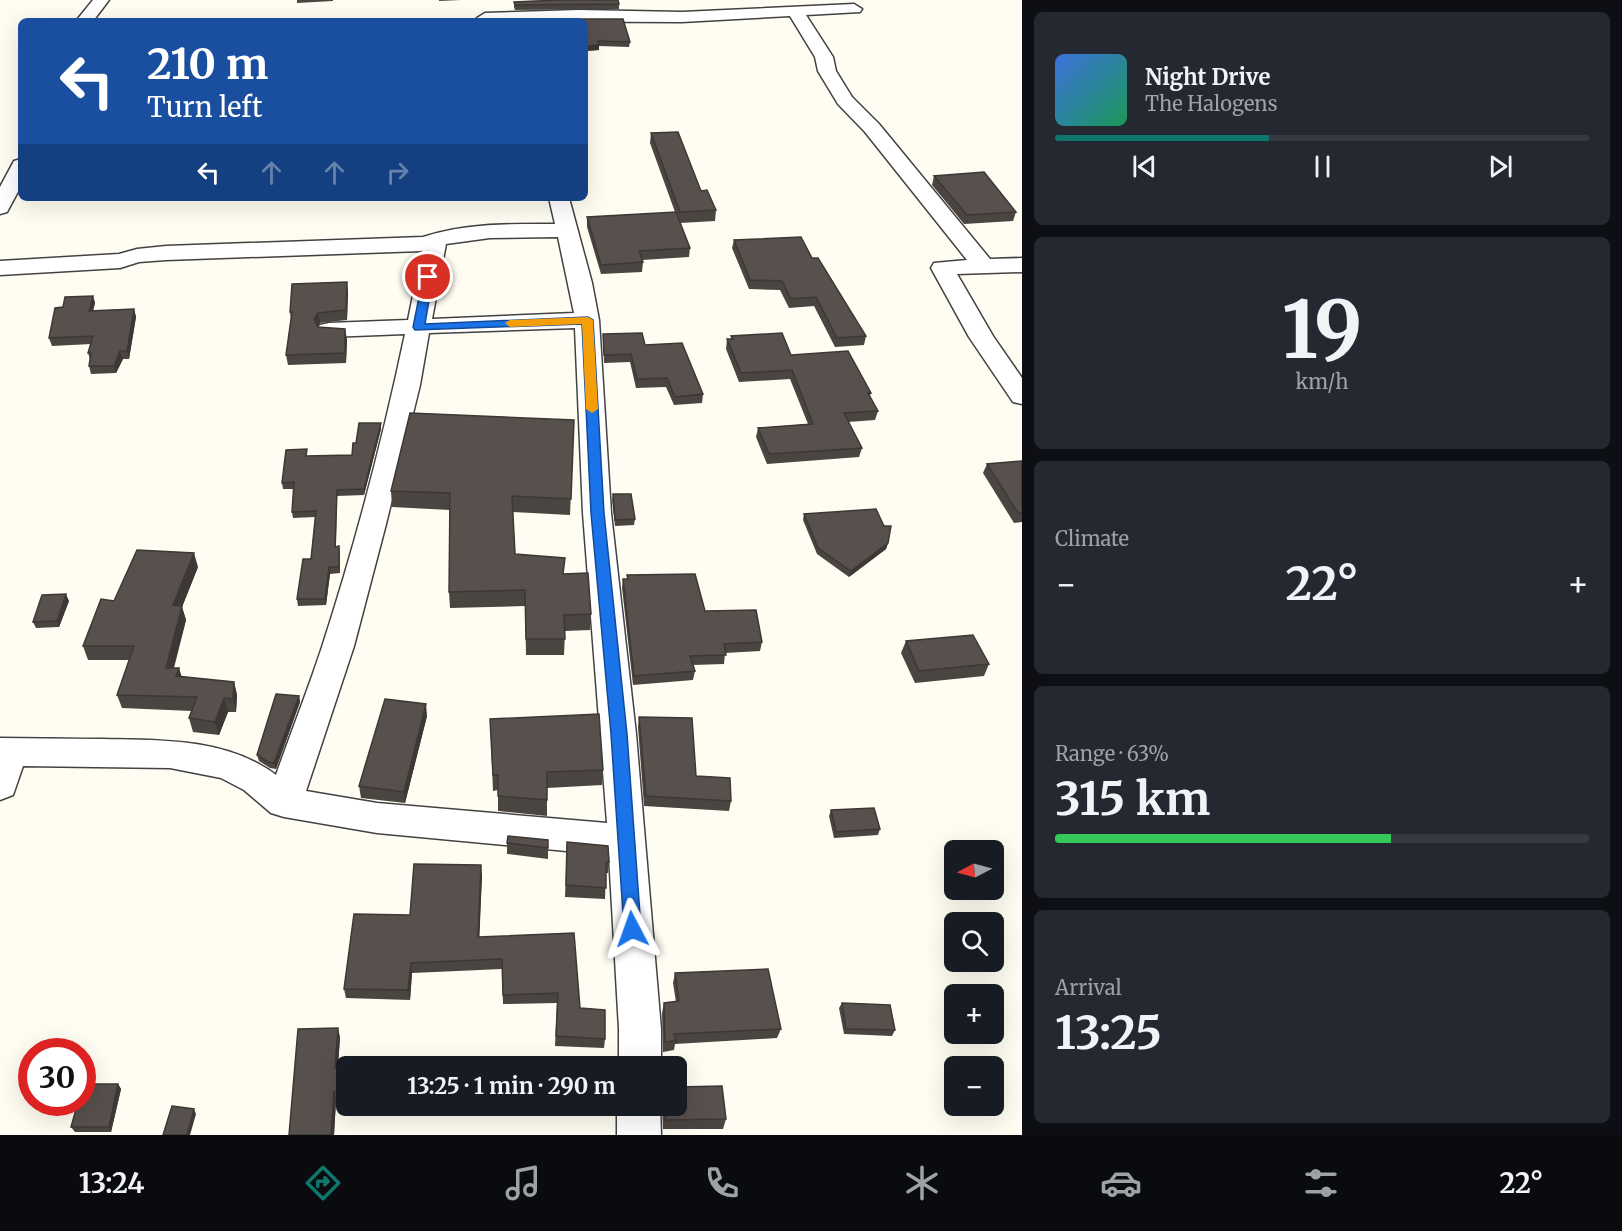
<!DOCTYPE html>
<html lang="en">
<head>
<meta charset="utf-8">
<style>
	:root { --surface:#171b24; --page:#242831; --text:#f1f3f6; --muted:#9ea1a6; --line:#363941; --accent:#0f766e }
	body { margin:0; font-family:Merriweather,serif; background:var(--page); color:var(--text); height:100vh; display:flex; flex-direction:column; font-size:22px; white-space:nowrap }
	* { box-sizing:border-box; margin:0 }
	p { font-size:20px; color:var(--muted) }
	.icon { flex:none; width:33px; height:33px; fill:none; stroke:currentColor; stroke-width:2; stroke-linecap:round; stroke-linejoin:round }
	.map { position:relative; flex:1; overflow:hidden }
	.drawer { display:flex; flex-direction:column; gap:12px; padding:12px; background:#0d0f14; width:600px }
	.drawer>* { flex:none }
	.top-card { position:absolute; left:18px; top:18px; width:570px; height:183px; border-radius:9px; box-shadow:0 6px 24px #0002; background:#1a4fa0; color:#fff; overflow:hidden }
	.needle { width:39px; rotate:264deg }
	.tools { position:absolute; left:944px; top:840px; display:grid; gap:12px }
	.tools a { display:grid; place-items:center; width:60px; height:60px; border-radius:9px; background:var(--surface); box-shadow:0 6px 24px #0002; font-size:30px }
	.speed { position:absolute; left:18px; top:1038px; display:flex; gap:12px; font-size:30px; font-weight:700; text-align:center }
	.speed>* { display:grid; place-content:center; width:78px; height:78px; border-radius:50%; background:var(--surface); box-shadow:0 6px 24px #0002; line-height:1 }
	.speed .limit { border:9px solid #d22; background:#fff; color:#111 }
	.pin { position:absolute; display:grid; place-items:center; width:51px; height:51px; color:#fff; margin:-26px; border:3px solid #fff; border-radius:50%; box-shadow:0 2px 6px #0007 }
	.me { position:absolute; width:66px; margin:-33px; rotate:356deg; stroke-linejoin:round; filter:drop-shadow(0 0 4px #0008) }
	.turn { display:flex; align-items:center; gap:21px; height:126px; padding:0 30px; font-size:27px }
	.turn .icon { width:78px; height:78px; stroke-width:2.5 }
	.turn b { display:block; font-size:42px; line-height:51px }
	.lanes { display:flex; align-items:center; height:57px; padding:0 30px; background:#0003; justify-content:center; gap:30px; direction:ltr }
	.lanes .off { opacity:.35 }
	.big { font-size:45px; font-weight:700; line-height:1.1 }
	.drawer .card { flex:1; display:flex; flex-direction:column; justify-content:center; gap:9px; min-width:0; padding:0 21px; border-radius:9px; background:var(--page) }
	.drawer .dial { align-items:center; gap:0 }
	.dial b { font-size:78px; line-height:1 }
	.song { display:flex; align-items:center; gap:18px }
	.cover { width:72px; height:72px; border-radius:9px; background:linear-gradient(135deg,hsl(220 70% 55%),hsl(150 70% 35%)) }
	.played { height:6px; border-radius:3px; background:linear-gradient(90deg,var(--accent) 40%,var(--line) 40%) }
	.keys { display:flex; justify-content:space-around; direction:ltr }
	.heat { display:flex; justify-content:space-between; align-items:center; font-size:33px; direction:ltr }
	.charge { height:9px; border-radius:4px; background:linear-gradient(90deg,#34c759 63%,var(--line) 0) }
	.trip { position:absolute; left:336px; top:1056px; width:351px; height:60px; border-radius:9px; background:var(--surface); box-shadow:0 6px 24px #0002; font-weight:700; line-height:60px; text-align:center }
	.tabs { display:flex; height:96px; justify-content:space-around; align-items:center; background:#090b0e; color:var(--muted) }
	.tabs .icon { width:42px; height:42px }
	.tabs .current { color:var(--accent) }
	.tabs b { font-size:27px; color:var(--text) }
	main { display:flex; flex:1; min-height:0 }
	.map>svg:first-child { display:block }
</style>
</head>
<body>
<main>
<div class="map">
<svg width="1022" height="1135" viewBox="0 0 1022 1135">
	<rect width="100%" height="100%" fill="#fffcf1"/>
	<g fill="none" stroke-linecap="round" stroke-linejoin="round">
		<defs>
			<g id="street">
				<path d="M93,0H109L93,21H76Z"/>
				<path d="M854,4L862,9L860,12L806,15L833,57L836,71L852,97L879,124L990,259L1022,258V272L957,274L993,336L1022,378V404L1013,402L969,337L931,268L934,263L967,260L865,132L838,104L818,71L815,57L790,16L682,22L479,21L477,18L485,13L579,10L682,12Z"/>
				<path d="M21,159V186L7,212L0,214V187L14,161Z"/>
				<path d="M549,198H569L592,283L599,320L611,513L636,734L661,1029V1066H619V1029L609,855L377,833L284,817L271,813L244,790L221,778L170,768L23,766L13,795L0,800V738C34,738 68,739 102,739C161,740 227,738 276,775C291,732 308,690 322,647C355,545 383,439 405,334L329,337L320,335L317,330L320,325L329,323L408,320L422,251L166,260L139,262L120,268L0,275V261L119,254L137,249L166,246L423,237C466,223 510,224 555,224ZM558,237L574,313L432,319L446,244L490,238ZM575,328L583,513L607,823L377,803L306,791L354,646L386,524L420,385L429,333Z"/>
				<path d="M617,1106H660L661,1135H617Z"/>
			</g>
		</defs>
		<use href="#street" stroke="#424242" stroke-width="3"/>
		<use href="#street" fill="#fff" fill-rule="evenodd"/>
	</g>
	<g fill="#4b4541">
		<path d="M297,0H333V1L297,3Z"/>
		<path d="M439,0H461L439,1Z"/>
		<path d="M514,2L619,4V9L515,10L514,7Z"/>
		<path d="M524,19H623L630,42L629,47L599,46V50L585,51V21H524Z"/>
		<path d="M651,133L701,191L716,210L715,221L680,223L690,248L689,257L642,260L643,262L642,272L601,274L587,227V217L675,212L650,143Z"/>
		<path d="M934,176L1016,212L1013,221L964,224L932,185Z"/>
		<path d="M734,240L812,258L866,336L864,345L835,347L814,306L789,308L780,290L749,289L732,248Z"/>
		<path d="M348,291L347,320L320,323L317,326L318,327L347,339L346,363L288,365L286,355L291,319L290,312Z"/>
		<path d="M93,296L95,303L93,311L134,309L136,317L129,359H123L116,373L91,374L89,366L90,359L88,353L91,344L52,346L49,338L63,307Z"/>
		<path d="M603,334L645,345L703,394L702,403L674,405L666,387L636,388L630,362L604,363Z"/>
		<path d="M731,336L791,355L871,393L870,396L878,411L875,420L848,422L862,448L859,457L767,464L756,437L758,428L808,424L790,379L739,382L726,349L727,339H731Z"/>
		<path d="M574,420L570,515L513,512L515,554L565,574L591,614L590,630L565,631L564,655H526L525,606L450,608L449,592L450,510L392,507L391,491Z"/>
		<path d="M381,423V429L364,495L337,496L336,547L340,553V573L330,574L326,605L298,606L297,599L311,559L315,517L293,518L292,512L294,489H283L282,483L308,456L352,455L356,443Z"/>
		<path d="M1022,461V522L1014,523L983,473L987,464Z"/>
		<path d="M613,494L635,519L634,525L615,526L612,500Z"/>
		<path d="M804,514L888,543L886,549L849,577L817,554L803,520Z"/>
		<path d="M198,567L182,607L186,620L174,668H179L181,677L234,682L237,695L236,712H228L219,735L193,732L189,718L192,711L122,708L117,695L129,660H88L83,646L114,601Z"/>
		<path d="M627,575L705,611L762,642L760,651L725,653L724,664L693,665L695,671L693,680L633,685L622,588L623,579H627Z"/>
		<path d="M69,601L59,627L36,628L33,622Z"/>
		<path d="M906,641L989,664L984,676L915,683L901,653Z"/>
		<path d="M299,696L300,702L276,769L270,768L259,761L257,755Z"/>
		<path d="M427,716L405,803L361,798L359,786Z"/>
		<path d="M639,717L696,776L731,801L729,811L644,806L638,727Z"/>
		<path d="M490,719L603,770L602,785L547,788V816L498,811V790L493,791Z"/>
		<path d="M831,810L880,829L878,835L834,838L829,816Z"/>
		<path d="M548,840V859L507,854V843Z"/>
		<path d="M567,842L609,862L608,873H606L605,899L565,897Z"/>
		<path d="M482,875L479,937L580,1008L605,1039L604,1048L555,1046L557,1003L503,1004L502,969L412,973L410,1000L346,998L344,989L410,915Z"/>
		<path d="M675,973L781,1029L777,1038L675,1044L674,1050L663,1052L662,1013L664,1003L676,1002L673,983Z"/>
		<path d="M842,1003L895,1030L892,1036L844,1034L839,1008Z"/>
		<path d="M340,1037L338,1068L346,1069V1100H336L334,1135H289Z"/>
		<path d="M118,1084L121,1089L111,1132H75L71,1127Z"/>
		<path d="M661,1106H676L726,1119L723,1129H663L662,1106Z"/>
	</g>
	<g fill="#3d3835">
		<path d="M599,45V50L585,51V46Z"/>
		<path d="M347,282L348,291L347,320L346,310Z"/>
		<path d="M93,296L95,303L91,318L89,311Z"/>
		<path d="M134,309L136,317L129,359L127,351Z"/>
		<path d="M318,313L320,323L315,329L314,319Z"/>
		<path d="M345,329L347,339L346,363L345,353Z"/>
		<path d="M120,351L123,359L116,373L114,366Z"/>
		<path d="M381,423V429L364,495V489Z"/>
		<path d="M888,543L886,549L849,577L851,571Z"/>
		<path d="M339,546L340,553V573L339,567Z"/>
		<path d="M194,553L198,567L182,607L186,620L170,681L166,668L173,605Z"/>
		<path d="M329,567L330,574L326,605L325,599Z"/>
		<path d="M66,594L69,601L59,627L57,621Z"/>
		<path d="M179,668L183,681L176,676Z"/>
		<path d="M234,682L237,695L236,712L233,699Z"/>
		<path d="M299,696L300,702L276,769L274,763Z"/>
		<path d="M224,698L228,712L219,735L215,722Z"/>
		<path d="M426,704L427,716L405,803L404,792Z"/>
		<path d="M481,865L482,875L479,947L478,937Z"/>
		<path d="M411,963L412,973L410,1000L408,990Z"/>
		<path d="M338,1028L340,1037L337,1077L335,1068Z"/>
		<path d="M118,1084L121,1089L111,1132L109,1127Z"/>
		<path d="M334,1092L336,1100L334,1135H331Z"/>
		<path d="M194,1109L196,1114L190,1135H187Z"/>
	</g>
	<g fill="#57504c" stroke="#3d3835" stroke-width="1.5">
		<path d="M557,0H618L619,4L515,5L514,2Z"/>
		<path d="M524,19H623L630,42L598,41L599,45L585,46V21H526Z"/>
		<path d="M678,132L701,191L707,190L716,210L680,212L651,133Z"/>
		<path d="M984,172L1016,212L967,215L934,176Z"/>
		<path d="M676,212L690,248L639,251L643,262L601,265L587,217Z"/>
		<path d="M801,237L812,258H818L866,336L837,338L816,297L791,299L782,281L750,280L734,240Z"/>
		<path d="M347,282L346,310L318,313L314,319L318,327L345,329V353L286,355L292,312H290L292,284Z"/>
		<path d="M93,296L89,311L134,309L127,351H120L114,366H89L91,353H88L93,336L49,338L55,308L63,307L65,297Z"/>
		<path d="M642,333L645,345L682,343L703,394L675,397L667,378L637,379L631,354L604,355L603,334Z"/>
		<path d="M782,333L791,355L848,351L871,393H868L878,411L844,413L862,448L769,454L758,428L813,424L792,370L741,373L727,339H733L731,336Z"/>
		<path d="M410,413L574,420L571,499L512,496L515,554L565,558L563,574L588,573L591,614L564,615L565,639H526L525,590L449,592L450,493L391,491Z"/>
		<path d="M359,423H381L364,489L337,490L335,547L339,546V567H329L325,599H297L303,559H311L316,511L292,512L294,482L282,483L286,450L307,449L306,456L352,455L353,443H356Z"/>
		<path d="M1022,461V513H1018L987,464Z"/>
		<path d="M613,494H631L635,519L615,520Z"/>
		<path d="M876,509L884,526H891L888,543L851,571L818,548L804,514Z"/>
		<path d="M137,550L194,553L173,605L182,606L166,668H179L176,676L234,682L233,699L224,698L215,722L189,718L197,697L117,695L134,646H83L101,599L114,601Z"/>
		<path d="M695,574L705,611L756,610L762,642L724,644L726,655L690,656L695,671L634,676L623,579H628L627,575Z"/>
		<path d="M66,594L57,621L33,622L42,595Z"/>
		<path d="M973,635L989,664L919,671L906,641Z"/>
		<path d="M276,694L299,696L274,763L268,762L257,755Z"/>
		<path d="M385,699L426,704L404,792L359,786Z"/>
		<path d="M599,714L603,770L547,772V800L498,796V775H493L490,719Z"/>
		<path d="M639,717L692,718L696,776L730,778L731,801L646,796Z"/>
		<path d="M874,808L880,829L836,832L831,810Z"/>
		<path d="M508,836L548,840V848L507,843Z"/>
		<path d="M567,842L608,846L609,862H606V888L566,885Z"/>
		<path d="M414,864L481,865L478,937L574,933L580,1008L605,1010V1039L556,1036L558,993L503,995L502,959L411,963L408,990L344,989L354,914L410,915Z"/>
		<path d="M768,969L781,1029L674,1034L676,1041L665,1042L664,1003L679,1001L675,973Z"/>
		<path d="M842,1003L890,1005L895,1030L846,1029Z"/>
		<path d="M338,1028L335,1068L346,1069V1092H334L331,1135H289L298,1029Z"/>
		<path d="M82,1084H118L109,1127H71L78,1102H82Z"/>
		<path d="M722,1086L726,1119L665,1120V1106H676V1087Z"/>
		<path d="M172,1106L194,1109L187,1135H163Z"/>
	</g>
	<path fill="#1a73e8" stroke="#114b97" stroke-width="1.5" d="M428,274L433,277L425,324L588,317L593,320L604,513L627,734L641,929L639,935L632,938L626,935L624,929L611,734L591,513L582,324L415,330L413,327L423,277Z"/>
	<path fill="#f59e0b" d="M588,317L593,320L598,409L592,413L586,409L582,324L510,327L505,323L510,320Z"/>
</svg>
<div class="tools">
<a><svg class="needle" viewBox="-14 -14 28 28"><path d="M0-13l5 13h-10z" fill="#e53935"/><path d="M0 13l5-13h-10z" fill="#9ea1a6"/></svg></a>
<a><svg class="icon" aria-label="search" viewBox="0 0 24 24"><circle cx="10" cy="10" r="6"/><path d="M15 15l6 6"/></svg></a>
<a>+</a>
<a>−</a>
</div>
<div class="speed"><div class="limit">30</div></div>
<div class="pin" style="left:428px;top:277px;background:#d93025"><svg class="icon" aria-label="arrive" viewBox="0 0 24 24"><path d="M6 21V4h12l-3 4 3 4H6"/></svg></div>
<svg class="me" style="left:632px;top:929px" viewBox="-20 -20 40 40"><path d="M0-17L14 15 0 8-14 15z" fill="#1a73e8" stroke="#fff" stroke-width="4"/></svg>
<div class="trip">13:25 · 1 min · 290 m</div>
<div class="top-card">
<div class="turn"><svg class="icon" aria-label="left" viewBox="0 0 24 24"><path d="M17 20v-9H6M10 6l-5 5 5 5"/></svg><div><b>210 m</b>Turn left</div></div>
<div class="lanes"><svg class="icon" aria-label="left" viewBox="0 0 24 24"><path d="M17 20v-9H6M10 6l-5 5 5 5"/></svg><svg class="icon off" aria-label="ahead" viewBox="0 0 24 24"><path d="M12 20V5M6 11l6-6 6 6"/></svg><svg class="icon off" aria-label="ahead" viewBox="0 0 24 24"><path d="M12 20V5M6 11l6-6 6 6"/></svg><svg class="icon off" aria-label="right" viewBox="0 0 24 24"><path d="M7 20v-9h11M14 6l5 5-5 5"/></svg></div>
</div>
</div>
<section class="drawer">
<div class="card">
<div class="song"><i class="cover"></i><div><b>Night Drive</b><p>The Halogens</p></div></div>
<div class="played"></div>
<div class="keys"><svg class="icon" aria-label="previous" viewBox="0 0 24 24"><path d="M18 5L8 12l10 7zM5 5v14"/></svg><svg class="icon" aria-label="pause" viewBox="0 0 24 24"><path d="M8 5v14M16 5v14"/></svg><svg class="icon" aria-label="next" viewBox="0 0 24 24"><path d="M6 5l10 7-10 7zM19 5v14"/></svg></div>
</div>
<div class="card dial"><b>19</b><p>km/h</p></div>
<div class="card"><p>Climate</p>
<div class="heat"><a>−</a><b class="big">22°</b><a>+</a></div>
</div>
<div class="card"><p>Range · 63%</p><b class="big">315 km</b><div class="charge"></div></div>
<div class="card"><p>Arrival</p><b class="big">13:25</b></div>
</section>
</main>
<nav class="tabs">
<b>13:24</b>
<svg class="icon current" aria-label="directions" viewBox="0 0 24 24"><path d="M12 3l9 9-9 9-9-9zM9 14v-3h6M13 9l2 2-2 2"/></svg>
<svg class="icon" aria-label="music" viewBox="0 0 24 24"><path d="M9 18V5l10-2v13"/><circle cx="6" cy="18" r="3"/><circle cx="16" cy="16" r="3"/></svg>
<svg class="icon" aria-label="phone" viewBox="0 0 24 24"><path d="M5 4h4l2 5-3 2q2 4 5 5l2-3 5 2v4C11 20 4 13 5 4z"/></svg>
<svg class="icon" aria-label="climate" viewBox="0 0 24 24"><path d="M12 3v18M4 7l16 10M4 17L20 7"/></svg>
<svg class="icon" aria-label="car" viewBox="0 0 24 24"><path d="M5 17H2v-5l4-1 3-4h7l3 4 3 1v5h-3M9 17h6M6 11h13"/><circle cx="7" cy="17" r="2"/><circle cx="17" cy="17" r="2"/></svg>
<svg class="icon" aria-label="filters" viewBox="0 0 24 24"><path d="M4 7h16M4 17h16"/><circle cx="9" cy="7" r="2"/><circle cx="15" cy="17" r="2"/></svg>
<b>22°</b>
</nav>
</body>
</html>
